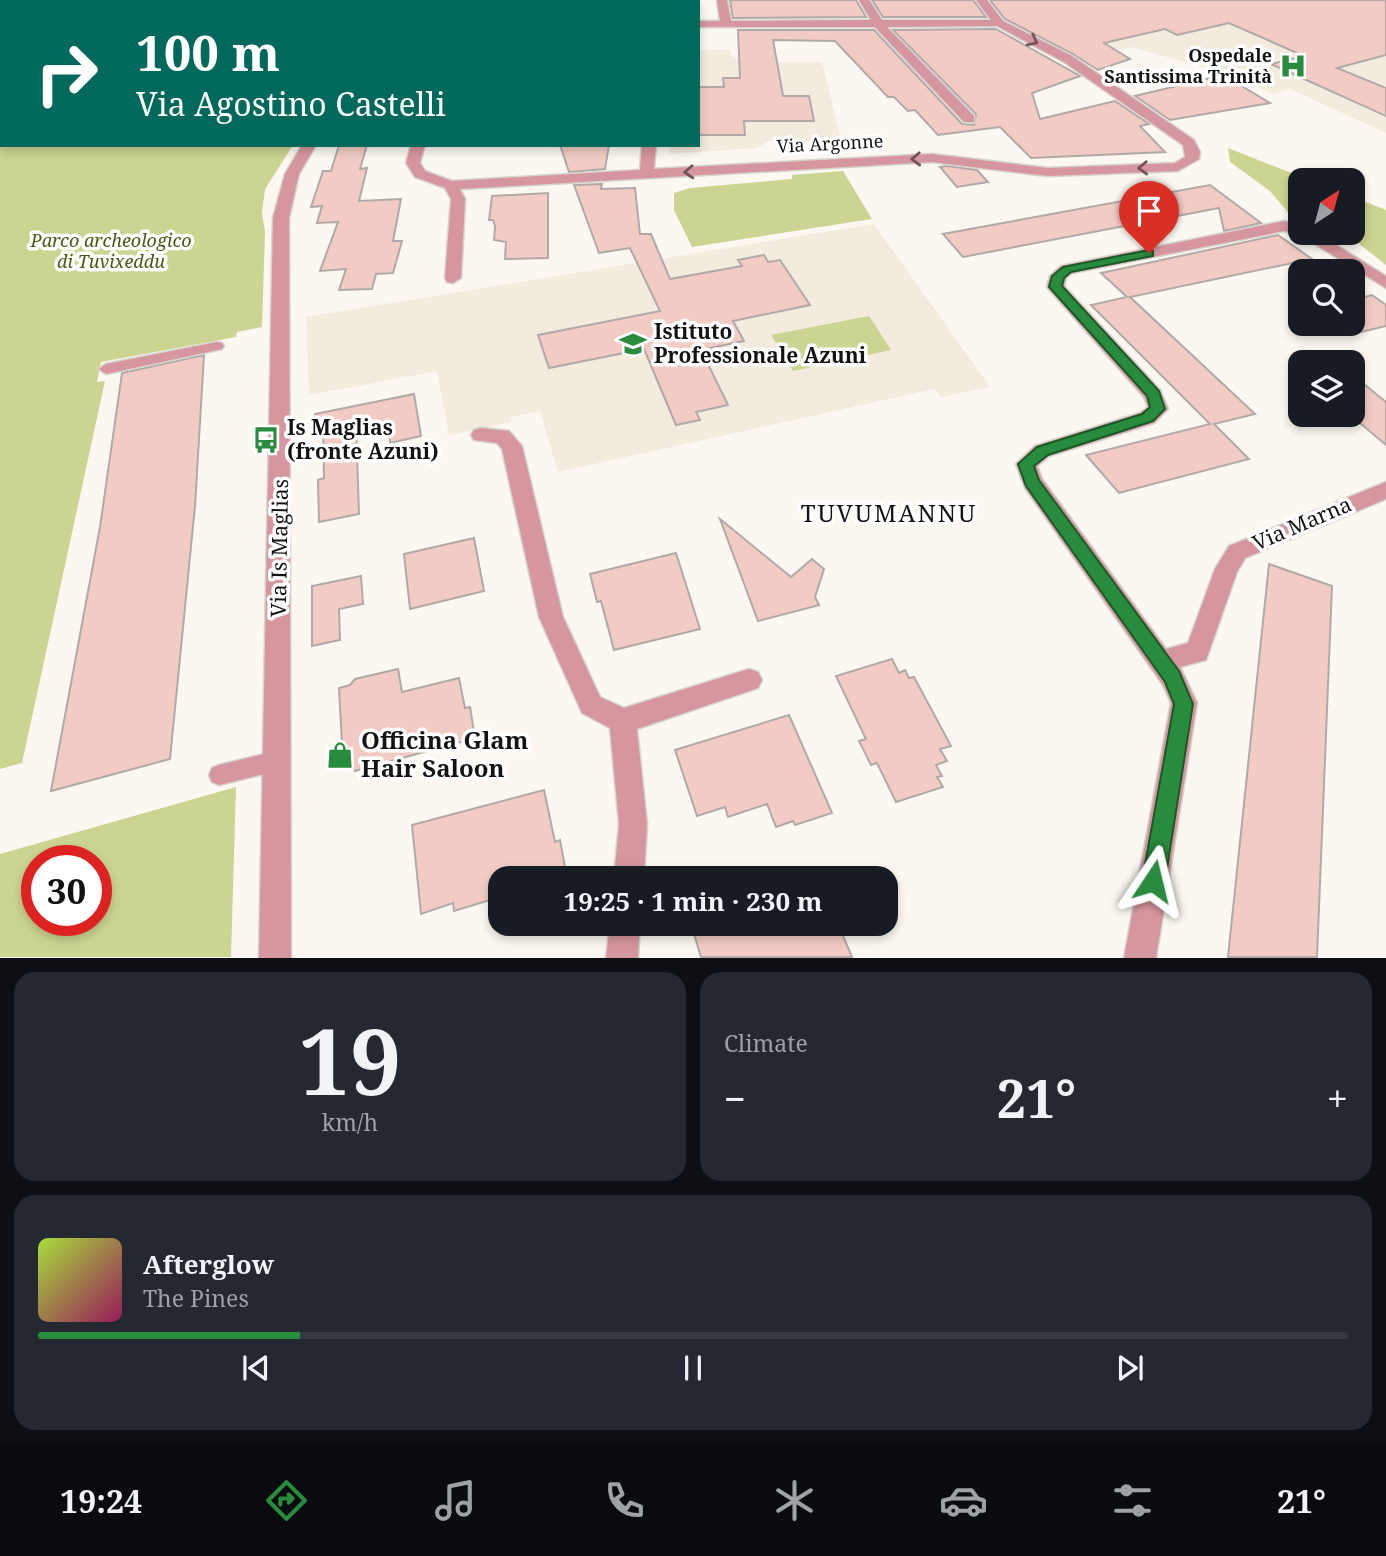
<!DOCTYPE html>
<html lang="en">
<head>
<meta charset="utf-8">
<style>
	:root { --surface:#171b24; --page:#242831; --text:#f1f3f6; --muted:#9ea1a6; --line:#363941; --accent:#298b3e }
	body { margin:0; font-family:"Noto Serif",serif; background:var(--page); color:var(--text); height:100vh; display:flex; flex-direction:column; font-size:26px; white-space:nowrap }
	* { box-sizing:border-box; margin:0 }
	p { font-size:23px; color:var(--muted) }
	.icon { flex:none; width:38px; height:38px; fill:none; stroke:currentColor; stroke-width:2; stroke-linecap:round; stroke-linejoin:round }
	.map { position:relative; height:958px; overflow:hidden }
	.sheet { display:flex; flex-direction:column; gap:14px; padding:14px; background:#0d0f14; flex:1 }
	.sheet>* { flex:none }
	.hud { position:absolute; left:0px; top:0px; width:700px; height:147px; box-shadow:0 4px 10px #0003; background:#00695c; color:#fff; overflow:hidden }
	.needle { width:46px; rotate:36deg }
	.controls { position:absolute; left:1288px; top:168px; display:grid; gap:14px }
	.controls a { display:grid; place-items:center; width:77px; height:77px; border-radius:14px; background:var(--surface); box-shadow:0 4px 10px #0003; font-size:35px }
	.speed { position:absolute; left:21px; top:845px; display:flex; gap:14px; font-size:35px; font-weight:700; text-align:center }
	.speed>* { display:grid; place-content:center; width:91px; height:91px; border-radius:50%; background:var(--surface); box-shadow:0 4px 10px #0003; line-height:1 }
	.speed .limit { border:10px solid #d22; background:#fff; color:#111 }
	.pin { position:absolute; display:grid; place-items:center; width:60px; height:60px; color:#fff; margin:-72px -30px; border-radius:50% 50% 50% 0; rotate:-45deg; box-shadow:0 0 7px #0007 }
	.pin .icon { rotate:45deg }
	.me { position:absolute; width:77px; margin:-38px; rotate:10deg; stroke-linejoin:round; filter:drop-shadow(0 0 5px #0008) }
	.turn { display:flex; align-items:center; gap:24px; height:147px; padding:0 21px; font-size:32px }
	.turn .icon { width:91px; height:91px; stroke-width:2.5 }
	.turn b { display:block; font-size:49px; line-height:60px }
	.big { font-size:52px; font-weight:700; line-height:1.1 }
	.sheet .card { flex:1; display:flex; flex-direction:column; justify-content:center; gap:10px; min-width:0; padding:0 24px; border-radius:21px; background:var(--page) }
	.sheet .dial { align-items:center; gap:0 }
	.dial b { font-size:91px; line-height:1 }
	.song { display:flex; align-items:center; gap:21px }
	.cover { width:84px; height:84px; border-radius:10px; background:linear-gradient(135deg,hsl(80 70% 55%),hsl(330 70% 35%)) }
	.played { height:7px; border-radius:4px; background:linear-gradient(90deg,var(--accent) 20%,var(--line) 20%) }
	.keys { display:flex; justify-content:space-around; direction:ltr }
	.heat { display:flex; justify-content:space-between; align-items:center; font-size:38px; direction:ltr }
	.sheet .tiles { flex:1; display:grid; gap:14px; grid-template-columns:1fr 1fr }
	.card:last-child { grid-column:span 2 }
	.trip { position:absolute; left:488px; top:866px; width:410px; height:70px; border-radius:21px; background:var(--surface); box-shadow:0 4px 10px #0003; font-weight:700; line-height:70px; text-align:center }
	.tab-bar { display:flex; height:112px; justify-content:space-around; align-items:center; background:#090b0e; color:var(--muted) }
	.tab-bar .icon { width:49px; height:49px }
	.tab-bar .current { color:var(--accent) }
	.tab-bar b { font-size:32px; color:var(--text) }
	.map>svg:first-child { display:block }
</style>
</head>
<body>
<div class="map">
<svg width="1386" height="958" viewBox="0 0 1386 958">
	<rect width="100%" height="100%" fill="#fcf8f1"/>
	<g fill="#f2ebde">
		<path d="M1386,0V133L1290,89L1273,94L1228,74L1131,47L1082,59L1015,23Z"/>
		<path d="M698,50H730L732,56L744,62H822L841,140L769,141L757,148L670,154V145H698Z"/>
		<path d="M874,224L990,387L941,397L934,389L558,472L540,411L511,417L512,422L449,435L437,371L309,395L306,317Z"/>
	</g>
	<g fill="#cbd490" fill-rule="evenodd">
		<path d="M0,126L2,145H293L265,189L262,213L265,232L262,327L237,332L236,337L101,362L97,382L105,381L22,763L0,769Z"/>
		<path d="M1228,148L1309,180H1300V220L1292,217L1270,191L1230,162Z"/>
		<path d="M843,171L872,219L692,247L674,210V193L690,188L792,179V175Z"/>
		<path d="M1353,197L1386,210V265L1357,242L1334,233H1353Z"/>
		<path d="M869,316L891,350L793,371L771,335Z"/>
		<path d="M236,787L231,957H0V854ZM37,861H96V920H37Z"/>
	</g>
	<g fill="#f2ccc4" stroke="#b1a9a7" stroke-width="2">
		<path d="M730,0H856L866,17L733,18Z"/>
		<path d="M872,0H973L986,17H883Z"/>
		<path d="M990,0H1386V55L1337,68L1386,88V116L1271,64L1304,56L1229,23L1177,35L1165,29L1104,43L1130,59L1098,70L1073,54L1005,19Z"/>
		<path d="M996,29L1080,76L1032,93L1040,119L1115,101L1149,124L1140,126L1165,152L1031,158L1000,127L938,135L915,110L908,111L894,97H888L835,41L773,40L783,96H809L814,121H744L745,135H698V87H724L723,78H740L738,30H874L962,124L974,125L976,114L893,30Z"/>
		<path d="M1223,75L1270,103L1170,120L1135,96Z"/>
		<path d="M339,145H367L360,169L367,168L359,201L401,199L393,241H402L393,273L376,274L372,289L339,290L346,269L320,271L338,222L317,223L322,206L311,207L323,171H331Z"/>
		<path d="M560,145H609L605,169L569,172Z"/>
		<path d="M947,166L977,170L988,182L957,187L940,167Z"/>
		<path d="M602,184L601,189L635,188L640,234H651L670,279L742,266L738,260L764,255L768,262L780,260L810,305L733,321L744,341L701,350L728,405L696,412L700,420L676,425L644,349L549,368L538,335L660,311L630,248L599,253L574,185Z"/>
		<path d="M1210,185L1261,223L1224,231L1219,208L963,257L943,234Z"/>
		<path d="M548,193V258L505,259L506,242L494,240L495,226L493,220H489L492,196Z"/>
		<path d="M1278,235L1312,259L1130,297L1255,414L1214,424L1249,459L1119,493L1086,455L1210,424L1091,305L1127,297L1101,273Z"/>
		<path d="M1372,295L1386,305V326L1353,334V300Z"/>
		<path d="M204,355L195,506L170,759L51,791L100,527L122,373Z"/>
		<path d="M1353,375L1386,402V445L1353,417Z"/>
		<path d="M414,394L421,436L390,443L388,423L356,425L359,514L319,522L318,480L324,478L323,428H317L315,414Z"/>
		<path d="M720,519L791,577L812,559L824,569L815,597L819,605L758,621Z"/>
		<path d="M474,538L484,591L410,609L404,554Z"/>
		<path d="M676,553L700,629L614,650L601,601L597,602L590,574Z"/>
		<path d="M1269,564L1332,586L1317,957H1228Z"/>
		<path d="M361,576L363,604L339,609L340,640L312,646V586Z"/>
		<path d="M892,659L899,673L905,670L909,678L914,677L951,746L940,749L947,761L936,765L942,776L937,777L943,787L896,802L877,763L871,765L859,741L866,739L836,676Z"/>
		<path d="M398,669L402,692L459,678L465,708L470,707L475,738L355,771L352,763H343L339,688L350,685L355,679Z"/>
		<path d="M789,715L832,813L795,825L793,821L776,827L767,804L728,817L725,807L697,816L675,750Z"/>
		<path d="M544,790L555,842L560,840L567,878H500V897L454,911L453,903L421,914L412,825Z"/>
		<path d="M691,924H838L852,957H701Z"/>
	</g>
	<g fill="none" stroke-linecap="round" stroke-linejoin="round">
		<defs>
			<g id="service">
				<path d="M217,342L222,343L224,346L222,349L106,374L99,369L106,364Z"/>
				<path d="M277,751L284,754L287,761L284,768L277,771L219,785L212,782L209,775L212,768L219,765Z"/>
			</g>
			<g id="minor">
				<path d="M72,0H83L71,2Z"/>
				<path d="M224,0H234L223,2Z"/>
				<path d="M268,0H403L267,2Z"/>
				<path d="M518,0H528L517,2Z"/>
				<path d="M567,0H577L566,2Z"/>
				<rect x="615" y="0" width="10" height="2"/>
				<path d="M717,0H727L731,21L871,20L859,0H869L882,20H991L976,0H987L1003,21L1072,56L1194,140L1200,152L1199,159L1178,171L1048,176L932,162L460,189L465,199L461,278L453,283L447,282L445,278L451,199L445,188L415,177L406,163L411,145H425L420,163L425,171L452,181L640,170L642,145H656L654,169L932,154L1048,168L1175,163L1185,157L1183,145L1064,62L997,26L887,27L974,116V122H964L875,27H698V21H720Z"/>
				<path d="M2,65V73L0,74V66Z"/>
				<path d="M1284,221L1300,225V233H1317L1386,276V288L1300,235L1284,231L1072,273L1066,278L1064,286L1160,390L1168,409L1154,423L1049,456L1037,466L1042,479L1166,649L1188,643L1215,569L1229,546L1386,482V499L1245,558L1237,572L1206,660L1180,667L1197,703L1156,958H1124L1171,703L1163,685L1025,488L1016,464L1035,446L1140,413L1148,407L1144,397L1047,287L1050,276L1061,266Z"/>
				<path d="M481,428L509,431L522,446L563,617L600,697L624,708L749,669L758,672L762,680L758,688L637,729L647,824L644,878H614L619,824L610,728L582,713L539,617L502,449L497,443L474,440L471,435L474,430Z"/>
				<path d="M610,924H640L638,958H606Z"/>
			</g>
			<g id="tertiary">
				<path d="M393,0H403L392,2Z"/>
				<path d="M302,145H316L299,174L289,218L291,958H259L273,218L285,174Z"/>
			</g>
		</defs>
		<use href="#service" stroke="#d7d3cd" stroke-width="3"/>
		<use href="#minor" stroke="#d7d3cd" stroke-width="3"/>
		<use href="#tertiary" stroke="#d7d3cd" stroke-width="3"/>
		<use href="#service" fill="#d6969f" fill-rule="evenodd"/>
		<use href="#minor" fill="#d6969f" fill-rule="evenodd"/>
		<use href="#tertiary" fill="#d6969f" fill-rule="evenodd"/>
	</g>
	<defs><path id="oneway-chevron" d="M-2-3.5L2.5 0L-2 3.5" fill="none" stroke-width="1.6" stroke-linecap="round" stroke-linejoin="round" transform="scale(1.75)"/></defs>
	<g stroke="#755458">
		<use href="#oneway-chevron" transform="translate(1033 41) rotate(27)"/>
		<use href="#oneway-chevron" transform="translate(916 159) rotate(178)"/>
		<use href="#oneway-chevron" transform="translate(1143 168) rotate(178)"/>
		<use href="#oneway-chevron" transform="translate(689 172) rotate(177)"/>
	</g>
	<path fill="#298b3e" stroke="#1b5a28" stroke-width="2" d="M1149,250L1153,251V256L1071,272L1064,278L1062,286L1159,391L1165,409L1153,421L1048,455L1034,466L1039,480L1179,671L1193,704L1165,881L1161,889L1153,893L1145,889L1142,881L1174,704L1165,682L1026,486L1018,464L1037,447L1142,414L1150,407L1147,396L1049,287L1052,276L1063,267Z"/>
	<defs>
		<symbol id="hospital-bare" viewBox="-9 -9 18 18"><path d="M-5-5h3v3.5h4V-5h3V5h-3V1.5h-4V5h-3Z" fill="#298b3e" stroke="#fff" stroke-width="2.5" paint-order="stroke"/></symbol>
		<symbol id="school-bare" viewBox="-9 -9 18 18"><path d="M0-5L7-2L0 1L-7-2ZM-4 1L0 2.5L4 1V4Q0 6-4 4Z" fill="#298b3e" stroke="#fff" stroke-width="2.5" paint-order="stroke"/></symbol>
		<symbol id="bus-bare" viewBox="-9 -9 18 18"><path d="M-5-6H5V4H4V6H2V4H-2V6H-4V4H-5ZM-3.5-4V0h7V-4ZM-3.5 1.2v1.5H-2V1.2ZM2 1.2v1.5H3.5V1.2Z" fill="#298b3e" stroke="#fff" stroke-width="2.5" paint-order="stroke"/></symbol>
		<symbol id="shop-bare" viewBox="-9 -9 18 18"><path d="M-5-2.5h2.3a2.7 3.5 0 0 1 5.4 0H5L5.5 6h-11ZM-1.5-2.5h3a1.5 2.3 0 0 0-3 0Z" fill="#298b3e" stroke="#fff" stroke-width="2.5" paint-order="stroke"/></symbol>
	</defs>
	<g fill-rule="evenodd">
		<use href="#hospital-bare" x="1274" y="47" width="38" height="38"/>
		<use href="#school-bare" x="614" y="325" width="38" height="38"/>
		<use href="#bus-bare" x="247" y="421" width="38" height="38"/>
		<use href="#shop-bare" x="321" y="736" width="38" height="38"/>
	</g>
	<g text-anchor="middle" stroke-width="7" stroke-linejoin="round" paint-order="stroke">
		<g font-size="18" font-weight="bold" fill="#141311" stroke="#fff" text-anchor="end">
			<text x="1272" y="62">Ospedale<tspan x="1272" dy="21">Santissima Trinità</tspan></text>
		</g>
		<g font-size="18" fill="#141311" stroke="#fff">
			<text transform="translate(830 144) rotate(-3)" y="6">Via Argonne</text>
		</g>
		<g font-size="18" font-style="italic" fill="#4f5515" stroke="#fff">
			<text x="111" y="247">Parco archeologico<tspan x="111" dy="21">di Tuvixeddu</tspan></text>
		</g>
		<g font-size="21" font-weight="bold" fill="#141311" stroke="#fff" text-anchor="start">
			<text x="654" y="339">Istituto<tspan x="654" dy="24">Professionale Azuni</tspan></text>
			<text x="287" y="435">Is Maglias<tspan x="287" dy="24">(fronte Azuni)</tspan></text>
		</g>
		<g font-size="21" fill="#141311" stroke="#fff">
			<text transform="translate(1302 524) rotate(-23)" y="7">Via Marna</text>
			<text transform="translate(280 548) rotate(-89)" y="7">Via Is Maglias</text>
		</g>
		<g font-size="24" letter-spacing="2" fill="#141311" stroke="#fff">
			<text x="889" y="522">TUVUMANNU</text>
		</g>
		<g font-size="24" font-weight="bold" fill="#141311" stroke="#fff" text-anchor="start">
			<text x="361" y="749">Officina Glam<tspan x="361" dy="28">Hair Saloon</tspan></text>
		</g>
	</g>
</svg>
<div class="controls">
<a><svg class="needle" viewBox="-14 -14 28 28"><path d="M0-13l5 13h-10z" fill="#e53935"/><path d="M0 13l5-13h-10z" fill="#9ea1a6"/></svg></a>
<a><svg class="icon" aria-label="search" viewBox="0 0 24 24"><circle cx="10" cy="10" r="6"/><path d="M15 15l6 6"/></svg></a>
<a><svg class="icon" aria-label="layers" viewBox="0 0 24 24"><path d="M12 4l9 5-9 5-9-5zM3 14l9 5 9-5"/></svg></a>
</div>
<div class="speed"><div class="limit">30</div></div>
<div class="pin" style="left:1149px;top:253px;background:#d93025"><svg class="icon" aria-label="arrive" viewBox="0 0 24 24"><path d="M6 21V4h12l-3 4 3 4H6"/></svg></div>
<svg class="me" style="left:1153px;top:881px" viewBox="-20 -20 40 40"><path d="M0-17L14 15 0 8-14 15z" fill="#298b3e" stroke="#fff" stroke-width="4"/></svg>
<div class="trip">19:25 · 1 min · 230 m</div>
<div class="hud">
<div class="turn"><svg class="icon" aria-label="right" viewBox="0 0 24 24"><path d="M7 20v-9h11M14 6l5 5-5 5"/></svg><div><b>100 m</b>Via Agostino Castelli</div></div>
</div>
</div>
<section class="sheet">
<div class="tiles">
<div class="card dial"><b>19</b><p>km/h</p></div>
<div class="card"><p>Climate</p>
<div class="heat"><a>−</a><b class="big">21°</b><a>+</a></div>
</div>
<div class="card">
<div class="song"><i class="cover"></i><div><b>Afterglow</b><p>The Pines</p></div></div>
<div class="played"></div>
<div class="keys"><svg class="icon" aria-label="previous" viewBox="0 0 24 24"><path d="M18 5L8 12l10 7zM5 5v14"/></svg><svg class="icon" aria-label="pause" viewBox="0 0 24 24"><path d="M8 5v14M16 5v14"/></svg><svg class="icon" aria-label="next" viewBox="0 0 24 24"><path d="M6 5l10 7-10 7zM19 5v14"/></svg></div>
</div>
</div>
</section>
<nav class="tab-bar">
<b>19:24</b>
<svg class="icon current" aria-label="directions" viewBox="0 0 24 24"><path d="M12 3l9 9-9 9-9-9zM9 14v-3h6M13 9l2 2-2 2"/></svg>
<svg class="icon" aria-label="music" viewBox="0 0 24 24"><path d="M9 18V5l10-2v13"/><circle cx="6" cy="18" r="3"/><circle cx="16" cy="16" r="3"/></svg>
<svg class="icon" aria-label="phone" viewBox="0 0 24 24"><path d="M5 4h4l2 5-3 2q2 4 5 5l2-3 5 2v4C11 20 4 13 5 4z"/></svg>
<svg class="icon" aria-label="climate" viewBox="0 0 24 24"><path d="M12 3v18M4 7l16 10M4 17L20 7"/></svg>
<svg class="icon" aria-label="car" viewBox="0 0 24 24"><path d="M5 17H2v-5l4-1 3-4h7l3 4 3 1v5h-3M9 17h6M6 11h13"/><circle cx="7" cy="17" r="2"/><circle cx="17" cy="17" r="2"/></svg>
<svg class="icon" aria-label="filters" viewBox="0 0 24 24"><path d="M4 7h16M4 17h16"/><circle cx="9" cy="7" r="2"/><circle cx="15" cy="17" r="2"/></svg>
<b>21°</b>
</nav>
</body>
</html>
